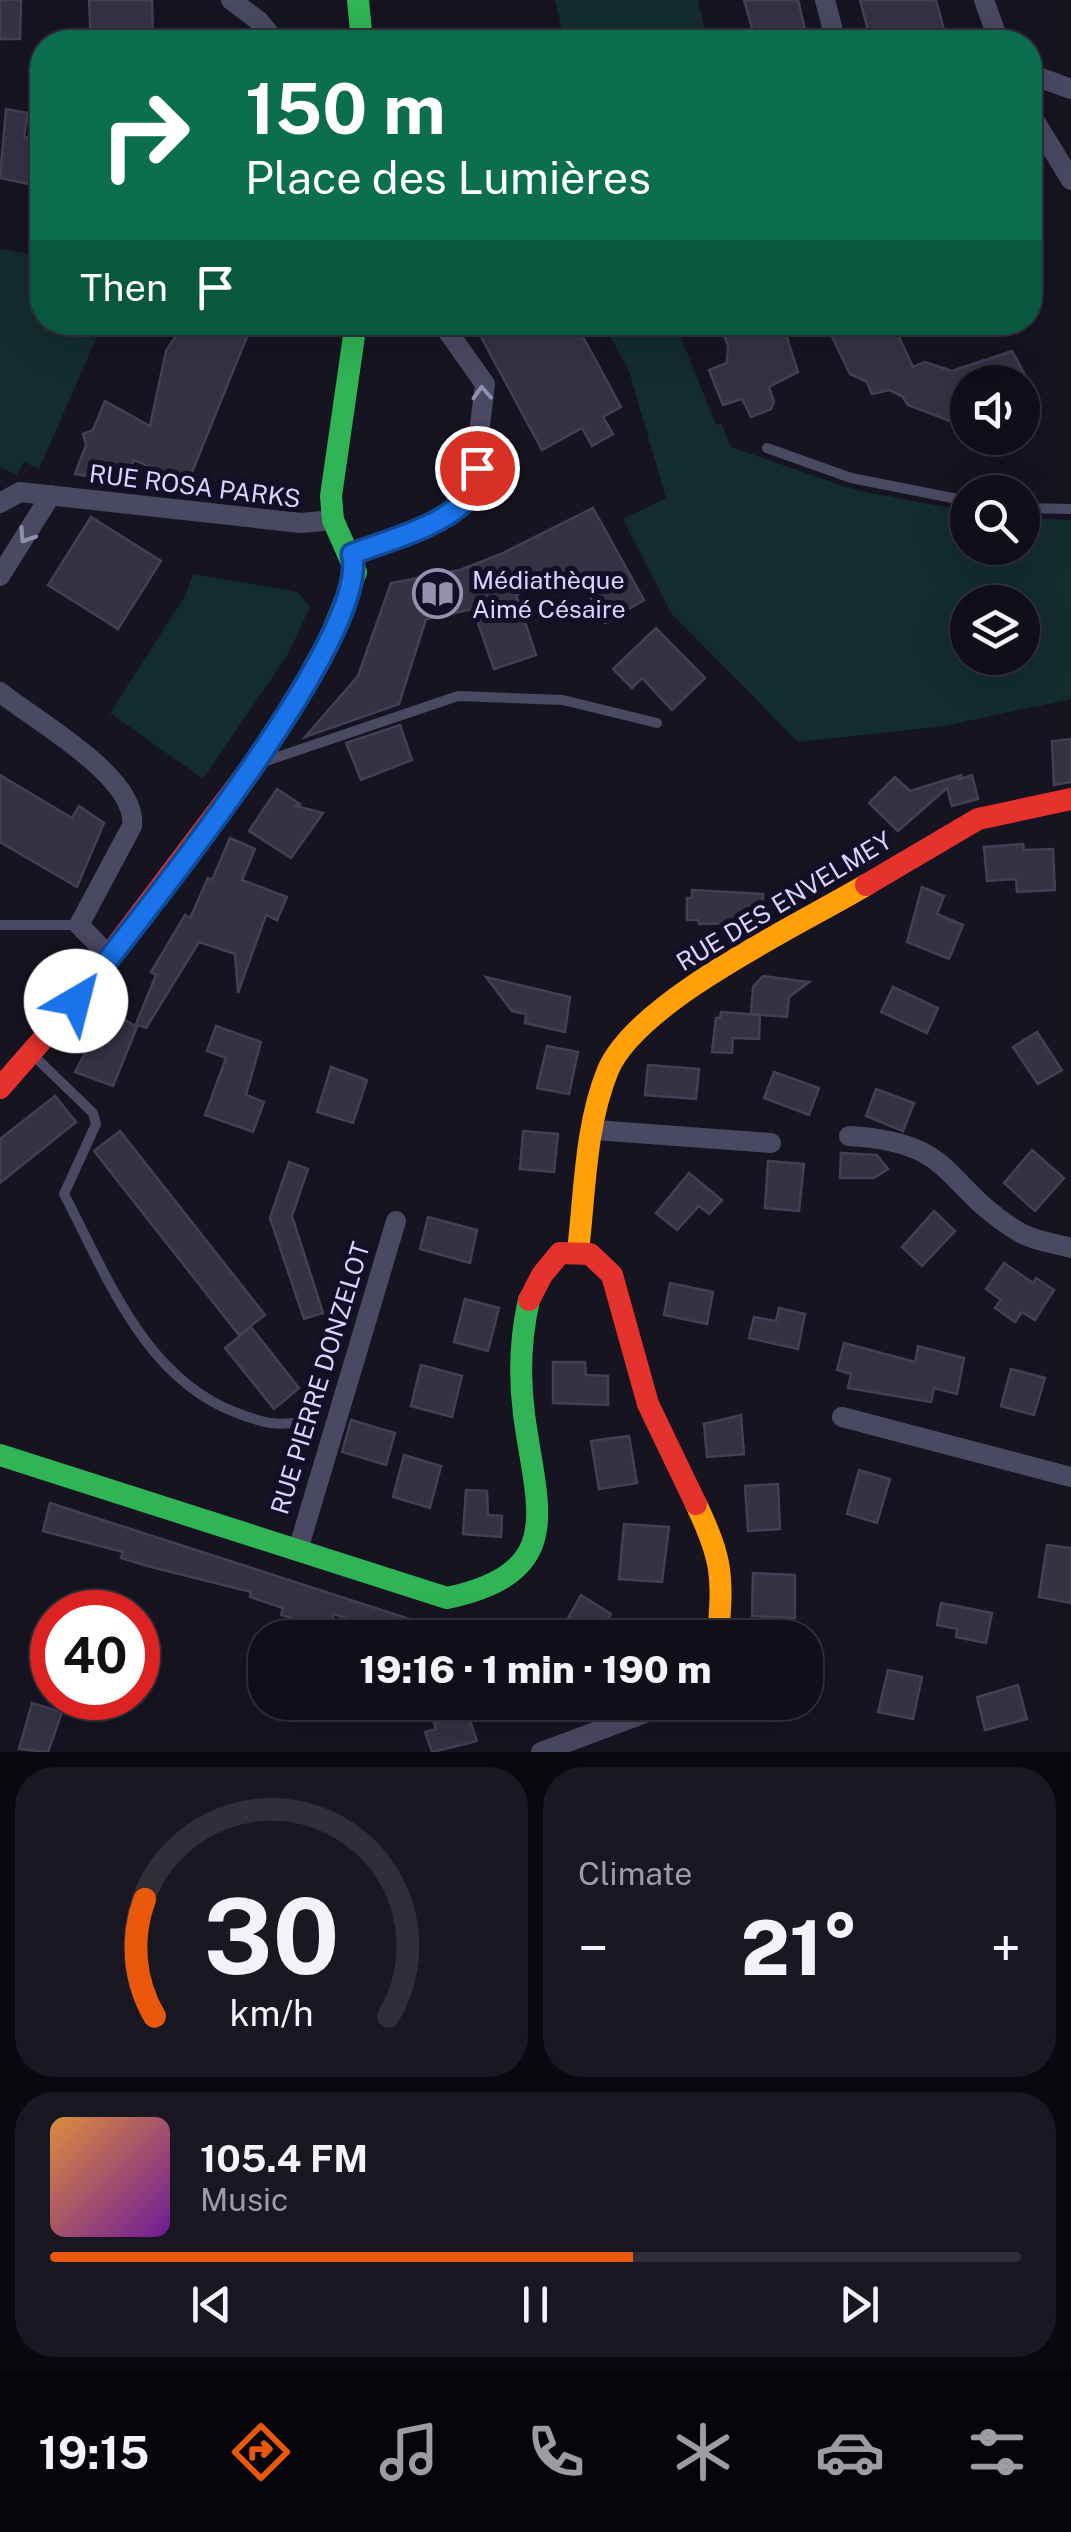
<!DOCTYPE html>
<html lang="en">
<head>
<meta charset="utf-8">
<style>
	:root { --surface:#100f19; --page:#191822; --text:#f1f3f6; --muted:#9c9ca2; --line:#302f38; --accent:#ea580c }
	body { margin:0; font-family:"Public Sans",sans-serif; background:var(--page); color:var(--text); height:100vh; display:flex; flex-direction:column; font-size:38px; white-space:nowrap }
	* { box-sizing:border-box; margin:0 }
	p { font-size:32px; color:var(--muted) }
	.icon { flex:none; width:55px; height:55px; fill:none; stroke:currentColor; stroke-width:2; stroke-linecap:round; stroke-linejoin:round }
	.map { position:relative; height:1752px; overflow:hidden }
	.sheet { display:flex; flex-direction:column; gap:15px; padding:15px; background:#09080e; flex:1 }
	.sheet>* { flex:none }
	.top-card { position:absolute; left:30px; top:30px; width:1012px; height:305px; border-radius:40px; box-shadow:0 10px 40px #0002,0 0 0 2px var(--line); background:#0b6e4f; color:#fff; overflow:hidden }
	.buttons { position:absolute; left:950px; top:365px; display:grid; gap:20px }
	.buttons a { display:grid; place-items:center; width:90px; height:90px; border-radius:50%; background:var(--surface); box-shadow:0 10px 40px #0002,0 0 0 2px var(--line); font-size:50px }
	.speed { position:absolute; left:30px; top:1590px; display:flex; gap:20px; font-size:50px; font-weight:700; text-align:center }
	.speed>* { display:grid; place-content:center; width:130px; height:130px; border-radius:50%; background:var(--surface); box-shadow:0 10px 40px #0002,0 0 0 2px var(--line); line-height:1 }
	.speed .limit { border:15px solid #d22; background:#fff; color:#111 }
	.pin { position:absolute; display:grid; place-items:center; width:85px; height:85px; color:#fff; margin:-42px; border:5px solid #fff; border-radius:50%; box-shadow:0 2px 10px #0007 }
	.me { position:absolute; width:110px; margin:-55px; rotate:37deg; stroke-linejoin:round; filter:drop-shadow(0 0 8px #0008) }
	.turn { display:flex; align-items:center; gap:35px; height:210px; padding:0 50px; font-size:45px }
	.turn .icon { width:130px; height:130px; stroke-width:2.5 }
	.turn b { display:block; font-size:70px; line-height:85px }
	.then { display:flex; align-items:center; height:95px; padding:0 50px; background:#0003; gap:20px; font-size:38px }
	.big { font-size:75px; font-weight:800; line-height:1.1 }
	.sheet .tile { flex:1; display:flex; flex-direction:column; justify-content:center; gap:15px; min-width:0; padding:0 35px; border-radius:40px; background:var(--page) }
	.sheet .dial { align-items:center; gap:0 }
	.dial svg { height:260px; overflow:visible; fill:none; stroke:var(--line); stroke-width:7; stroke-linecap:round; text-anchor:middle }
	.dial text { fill:var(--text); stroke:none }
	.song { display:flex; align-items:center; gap:30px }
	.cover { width:120px; height:120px; border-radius:15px; background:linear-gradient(135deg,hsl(30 70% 55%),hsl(280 70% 35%)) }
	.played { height:10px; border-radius:5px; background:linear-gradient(90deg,var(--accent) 60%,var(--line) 60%) }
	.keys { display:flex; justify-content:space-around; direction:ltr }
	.heat { display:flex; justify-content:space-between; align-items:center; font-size:55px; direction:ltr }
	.sheet .tiles { flex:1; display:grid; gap:15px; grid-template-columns:1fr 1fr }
	.tile:last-child { grid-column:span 2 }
	.trip { position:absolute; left:248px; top:1620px; width:575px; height:100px; border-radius:40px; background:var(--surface); box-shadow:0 10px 40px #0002,0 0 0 2px var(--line); font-weight:800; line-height:100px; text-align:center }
	.dock { display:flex; height:160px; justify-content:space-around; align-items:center; background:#06060a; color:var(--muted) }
	.dock .icon { width:70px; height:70px }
	.dock .on { color:var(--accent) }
	.dock b { font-size:45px; color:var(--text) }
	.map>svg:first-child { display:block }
</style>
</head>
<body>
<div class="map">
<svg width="1071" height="1752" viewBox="0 0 1071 1752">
	<rect width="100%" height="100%" fill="#161421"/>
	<g fill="#132c2d" fill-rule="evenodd">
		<path d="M555,0H698L708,42H565Z"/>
		<path d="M0,249L42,256V322L103,323L39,469L24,462L17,475L0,467Z"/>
		<path d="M603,323H675L716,425L721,423L731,447L855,490L967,511L968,548H1022L1023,518L1071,520V699L945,726L798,742L671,613L623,519L666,498L629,371ZM968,602H1022V658H968Z"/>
		<path d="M193,574L298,592L310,607L288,654L203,779L110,713L185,596Z"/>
	</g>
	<g fill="#343243" stroke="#433f54" stroke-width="2.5">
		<path d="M0,0H21L20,39H0Z"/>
		<path d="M89,0H152L153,42H91Z"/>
		<path d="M744,0H798L808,42H756Z"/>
		<path d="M860,0H936L946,37L942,42H871Z"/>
		<path d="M6,109L28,113L24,137L41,140L33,185L0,178Z"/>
		<path d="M185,322H253L188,482L134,460L124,482L75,474L86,445L83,434L93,430L105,401L150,426L166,351Z"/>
		<path d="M473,322H575L621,407L603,417L613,434L592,446L582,428L542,450Z"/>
		<path d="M719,322H743L752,334L777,323L782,336L786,334L798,372L769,387L774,402L771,409L751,417L742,399L723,405L709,370L727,363L728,346Z"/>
		<path d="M825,322H892L913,367L925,362L952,371L1012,351L1029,382H968V428L908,405L902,396L889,390L872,394L867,382L850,374Z"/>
		<path d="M593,508L644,600L605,623L574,567L516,595L536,655L494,669L473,609L426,619L399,704L305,737L358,676L391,583L460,570L501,554Z"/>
		<path d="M91,517L161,561L118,629L48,585Z"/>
		<path d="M656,628L705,678L672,710L642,678L632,688L613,669Z"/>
		<path d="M400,725L412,760L361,780L346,743Z"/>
		<path d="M1071,739V782L1054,785L1052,741Z"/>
		<path d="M0,775L72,818L79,806L104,823L77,887L0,842Z"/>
		<path d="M962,775L957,780L972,775L978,799L952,806L947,788L898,831L869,803L895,777L910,791Z"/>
		<path d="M277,789L300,804L296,806L323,813L291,858L249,831Z"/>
		<path d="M230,838L255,849L242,880L287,897L277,920L266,915L238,993L235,954L199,942L146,1028L136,1024L156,975L151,972L185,915L190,918L208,878L212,880Z"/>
		<path d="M1023,844L1024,850L1053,849L1055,890L1017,892L1016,879L987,881L984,847Z"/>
		<path d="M922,887L944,896L937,914L963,925L949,959L907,942Z"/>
		<path d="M692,890L763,894L762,914H753L752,923L699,924L698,920H687V898H692Z"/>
		<path d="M763,976L809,982L789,997L787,1017L751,1014L753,987Z"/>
		<path d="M486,977L570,997L565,1032L525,1023L526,1014L512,1011Z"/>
		<path d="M893,987L938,1008L927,1033L881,1012Z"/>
		<path d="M721,1012L760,1015L759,1039L733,1038L732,1053L712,1052L716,1018H720Z"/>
		<path d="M115,1014L137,1027L113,1086L75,1072L92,1040Z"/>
		<path d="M216,1026L261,1042L246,1095L264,1102L253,1132L205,1115L226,1058L207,1051Z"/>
		<path d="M1037,1032L1062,1070L1038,1084L1013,1047Z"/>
		<path d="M547,1046L578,1052L569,1094L537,1088Z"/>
		<path d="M648,1065L699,1069L696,1099L645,1095Z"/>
		<path d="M331,1067L367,1080L353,1123L317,1112Z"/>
		<path d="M774,1072L819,1088L809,1115L764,1098Z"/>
		<path d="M876,1089L914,1103L903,1131L866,1116Z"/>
		<path d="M55,1096L76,1122L0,1183V1139Z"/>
		<path d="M120,1131L265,1315L239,1335L94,1151Z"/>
		<path d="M523,1131L558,1134L554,1172L520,1169Z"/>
		<path d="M1032,1150L1064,1178L1035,1211L1004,1183Z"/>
		<path d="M841,1153L877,1155L888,1169L874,1178H840Z"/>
		<path d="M768,1161L804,1164L799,1211L765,1208Z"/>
		<path d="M289,1162L308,1169L292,1216L323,1313L304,1319L270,1218Z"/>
		<path d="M689,1173L722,1200L709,1214L699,1206L677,1230L656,1213Z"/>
		<path d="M934,1211L955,1231L922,1266L902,1247Z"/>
		<path d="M428,1217L477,1230L470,1263L420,1249Z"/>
		<path d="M1004,1263L1033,1283L1036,1278L1054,1290L1035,1320L1022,1312L1015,1322L995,1308L1001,1300L986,1289Z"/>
		<path d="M670,1283L713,1292L707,1324L664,1315Z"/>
		<path d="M465,1299L499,1308L488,1351L454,1342Z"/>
		<path d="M779,1308L805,1314L798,1349L749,1338L754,1317L776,1321Z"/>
		<path d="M251,1327L299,1388L274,1409L225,1348Z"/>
		<path d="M844,1343L915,1362L918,1346L964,1358L957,1394L934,1388L931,1402L848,1388L851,1374L837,1370Z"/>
		<path d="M553,1362H585L586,1375L608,1376V1405L553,1403Z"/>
		<path d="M421,1365L462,1376L452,1417L411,1406Z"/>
		<path d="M1011,1369L1045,1378L1034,1415L1001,1406Z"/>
		<path d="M741,1415L744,1454L707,1457L704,1424Z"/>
		<path d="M351,1420L395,1433L386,1465L342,1452Z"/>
		<path d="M629,1436L637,1483L599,1489L591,1441Z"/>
		<path d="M404,1455L441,1466L430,1508L393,1497Z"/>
		<path d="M859,1470L890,1479L877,1523L847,1514Z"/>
		<path d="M778,1484L780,1529L748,1531L745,1486Z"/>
		<path d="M466,1490L487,1491L488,1515L502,1516L501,1537L463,1534Z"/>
		<path d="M50,1503L419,1622L414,1638H365L368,1626L334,1614L326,1638H301L306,1622L281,1615L283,1608L250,1597L251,1592L147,1566L121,1558L123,1552L43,1531Z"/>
		<path d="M624,1524L669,1527L662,1582L619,1579Z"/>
		<path d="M1047,1545L1071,1548V1603L1039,1597Z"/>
		<path d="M753,1573L795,1575V1618L752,1616Z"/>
		<path d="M581,1595L611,1614L597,1638H557Z"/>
		<path d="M941,1603L992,1613L986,1643L956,1637L957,1629L937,1625Z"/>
		<path d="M888,1670L922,1677L913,1719L878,1712Z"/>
		<path d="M1018,1685L1027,1719L985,1730L977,1697Z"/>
		<path d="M32,1703L62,1712L48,1752L19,1749Z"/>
		<path d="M467,1712L477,1741L432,1752L425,1732L436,1729L434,1723Z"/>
	</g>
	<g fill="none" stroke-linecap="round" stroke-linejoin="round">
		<g stroke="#4a4962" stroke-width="10">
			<path d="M767,448L851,478L968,501"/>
			<path d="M1022,508L1071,509"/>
			<path d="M266,761L458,696L563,700L657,723"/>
			<path d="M0,925H79"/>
			<path d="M34,1056L93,1113L96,1124L64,1194C107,1276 144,1378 237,1413C263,1423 278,1427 305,1421"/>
		</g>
		<g stroke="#4a4962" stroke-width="20">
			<path d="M231,0L259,21L276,42"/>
			<path d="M825,0L836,42"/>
			<path d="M984,0L999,42"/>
			<path d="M1030,74L1071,89"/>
			<path d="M1030,113L1071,180"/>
			<path d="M0,503L20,492L301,523L333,520"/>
			<path d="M352,554C385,541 453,523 472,491L485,384L441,322"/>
			<path d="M0,576L51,495"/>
			<path d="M0,692C37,722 138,777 132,826L79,925L109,956"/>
			<path d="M595,1130L771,1143"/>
			<path d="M849,1136C958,1142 942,1186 1019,1232C1033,1241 1055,1243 1071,1248"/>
			<path d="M842,1417L1071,1477"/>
			<path d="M298,1550L396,1221"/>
			<path d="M541,1752L675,1702"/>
		</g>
		<g stroke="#30b455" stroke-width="22">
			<path d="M358,0L362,42"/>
			<path d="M270,742L322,658L356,572L333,520L331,496L356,322"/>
			<path d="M0,1455L447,1598C569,1572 536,1507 524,1414C519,1375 520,1339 529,1300"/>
		</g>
		<g stroke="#ff9f0a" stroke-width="22">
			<path d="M578,1251C585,1192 585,1126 608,1070C638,1000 799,925 866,885"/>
			<path d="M696,1504C723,1561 723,1576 718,1638"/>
		</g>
		<g stroke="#e5322d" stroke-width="22">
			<path d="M866,885L978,819L1071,799"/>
			<path d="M0,1088L64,1015L270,742"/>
			<path d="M529,1300L542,1275L560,1253L590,1254L612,1275L648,1404L696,1504"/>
		</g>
	</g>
	<defs><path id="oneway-chevron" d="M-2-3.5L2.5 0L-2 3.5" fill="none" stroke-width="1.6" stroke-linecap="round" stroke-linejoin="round" transform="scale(2.5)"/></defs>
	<g stroke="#928eb0">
		<use href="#oneway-chevron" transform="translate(482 393) rotate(-93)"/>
		<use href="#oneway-chevron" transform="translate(26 536) rotate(123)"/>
	</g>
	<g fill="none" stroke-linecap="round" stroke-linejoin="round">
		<defs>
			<path id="route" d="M76,1001C134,924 372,637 352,554C388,540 440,528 468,498C475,491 475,478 477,468"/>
		</defs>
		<use href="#route" stroke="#114b97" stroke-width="25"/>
		<use href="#route" stroke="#1a73e8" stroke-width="18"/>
	</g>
	<defs>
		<symbol id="library-ring" viewBox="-11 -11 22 22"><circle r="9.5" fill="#130f26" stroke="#9591b1" stroke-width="1.5"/><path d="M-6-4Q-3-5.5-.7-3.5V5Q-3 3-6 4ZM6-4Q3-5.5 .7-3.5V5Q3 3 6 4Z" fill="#9591b1"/></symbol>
	</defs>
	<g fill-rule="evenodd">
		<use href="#library-ring" x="410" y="566" width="55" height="55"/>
	</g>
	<g text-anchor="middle" stroke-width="10" stroke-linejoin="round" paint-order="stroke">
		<g font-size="25" fill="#d9d4ff" stroke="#130f26">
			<text transform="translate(195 486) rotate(7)" y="9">RUE ROSA PARKS</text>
			<text transform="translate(784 901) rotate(-31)" y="9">RUE DES ENVELMEY</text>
			<text transform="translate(320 1378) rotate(-73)" y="9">RUE PIERRE DONZELOT</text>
		</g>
		<g font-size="25" fill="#d9d4ff" stroke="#130f26" text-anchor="start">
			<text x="472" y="589">Médiathèque<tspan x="472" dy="29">Aimé Césaire</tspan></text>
		</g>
	</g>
</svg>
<div class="buttons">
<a><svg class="icon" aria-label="sound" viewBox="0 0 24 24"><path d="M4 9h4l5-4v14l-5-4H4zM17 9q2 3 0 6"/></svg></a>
<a><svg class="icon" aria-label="search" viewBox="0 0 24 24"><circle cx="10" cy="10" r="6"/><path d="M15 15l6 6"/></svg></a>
<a><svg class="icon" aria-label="layers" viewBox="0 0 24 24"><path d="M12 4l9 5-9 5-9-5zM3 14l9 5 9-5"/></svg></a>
</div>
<div class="speed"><div class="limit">40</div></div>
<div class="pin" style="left:477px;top:468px;background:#d93025"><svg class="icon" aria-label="arrive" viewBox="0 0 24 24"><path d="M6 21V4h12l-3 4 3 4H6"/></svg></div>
<svg class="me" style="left:76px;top:1001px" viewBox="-20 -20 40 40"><circle r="19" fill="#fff"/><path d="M0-13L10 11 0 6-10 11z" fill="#1a73e8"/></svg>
<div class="trip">19:16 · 1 min · 190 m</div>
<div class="top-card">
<div class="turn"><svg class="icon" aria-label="right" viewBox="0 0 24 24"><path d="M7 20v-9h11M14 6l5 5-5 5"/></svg><div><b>150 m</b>Place des Lumières</div></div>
<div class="then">Then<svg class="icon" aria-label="arrive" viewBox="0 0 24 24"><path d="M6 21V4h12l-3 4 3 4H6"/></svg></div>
</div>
</div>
<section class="sheet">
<div class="tiles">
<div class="tile dial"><svg viewBox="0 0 100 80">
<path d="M14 69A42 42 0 1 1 86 69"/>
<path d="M14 69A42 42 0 0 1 11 33" stroke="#ea580c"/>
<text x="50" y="56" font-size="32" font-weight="700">30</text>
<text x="50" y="72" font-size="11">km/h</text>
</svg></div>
<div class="tile"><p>Climate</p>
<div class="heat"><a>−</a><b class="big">21°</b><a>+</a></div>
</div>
<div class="tile">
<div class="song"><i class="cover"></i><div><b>105.4 FM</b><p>Music</p></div></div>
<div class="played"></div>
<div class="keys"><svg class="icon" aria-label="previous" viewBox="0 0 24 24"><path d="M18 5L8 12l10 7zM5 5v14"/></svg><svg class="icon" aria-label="pause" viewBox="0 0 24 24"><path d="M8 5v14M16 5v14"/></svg><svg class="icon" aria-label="next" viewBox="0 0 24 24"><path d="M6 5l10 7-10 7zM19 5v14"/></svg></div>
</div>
</div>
</section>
<nav class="dock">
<b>19:15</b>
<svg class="icon on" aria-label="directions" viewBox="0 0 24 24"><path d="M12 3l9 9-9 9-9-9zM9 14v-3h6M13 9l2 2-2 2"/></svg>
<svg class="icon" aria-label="music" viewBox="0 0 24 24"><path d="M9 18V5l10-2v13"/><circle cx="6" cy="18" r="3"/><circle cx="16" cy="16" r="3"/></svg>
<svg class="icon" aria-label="phone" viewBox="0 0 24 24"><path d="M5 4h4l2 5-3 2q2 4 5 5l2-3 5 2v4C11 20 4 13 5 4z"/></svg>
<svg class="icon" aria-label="climate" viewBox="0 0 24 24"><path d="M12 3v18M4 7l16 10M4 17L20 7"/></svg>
<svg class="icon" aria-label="car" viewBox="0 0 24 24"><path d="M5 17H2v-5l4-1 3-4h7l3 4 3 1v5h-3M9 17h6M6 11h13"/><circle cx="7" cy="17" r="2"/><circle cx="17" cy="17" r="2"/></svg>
<svg class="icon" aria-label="filters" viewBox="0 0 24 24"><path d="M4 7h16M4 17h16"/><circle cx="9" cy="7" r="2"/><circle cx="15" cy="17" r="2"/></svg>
</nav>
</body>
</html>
